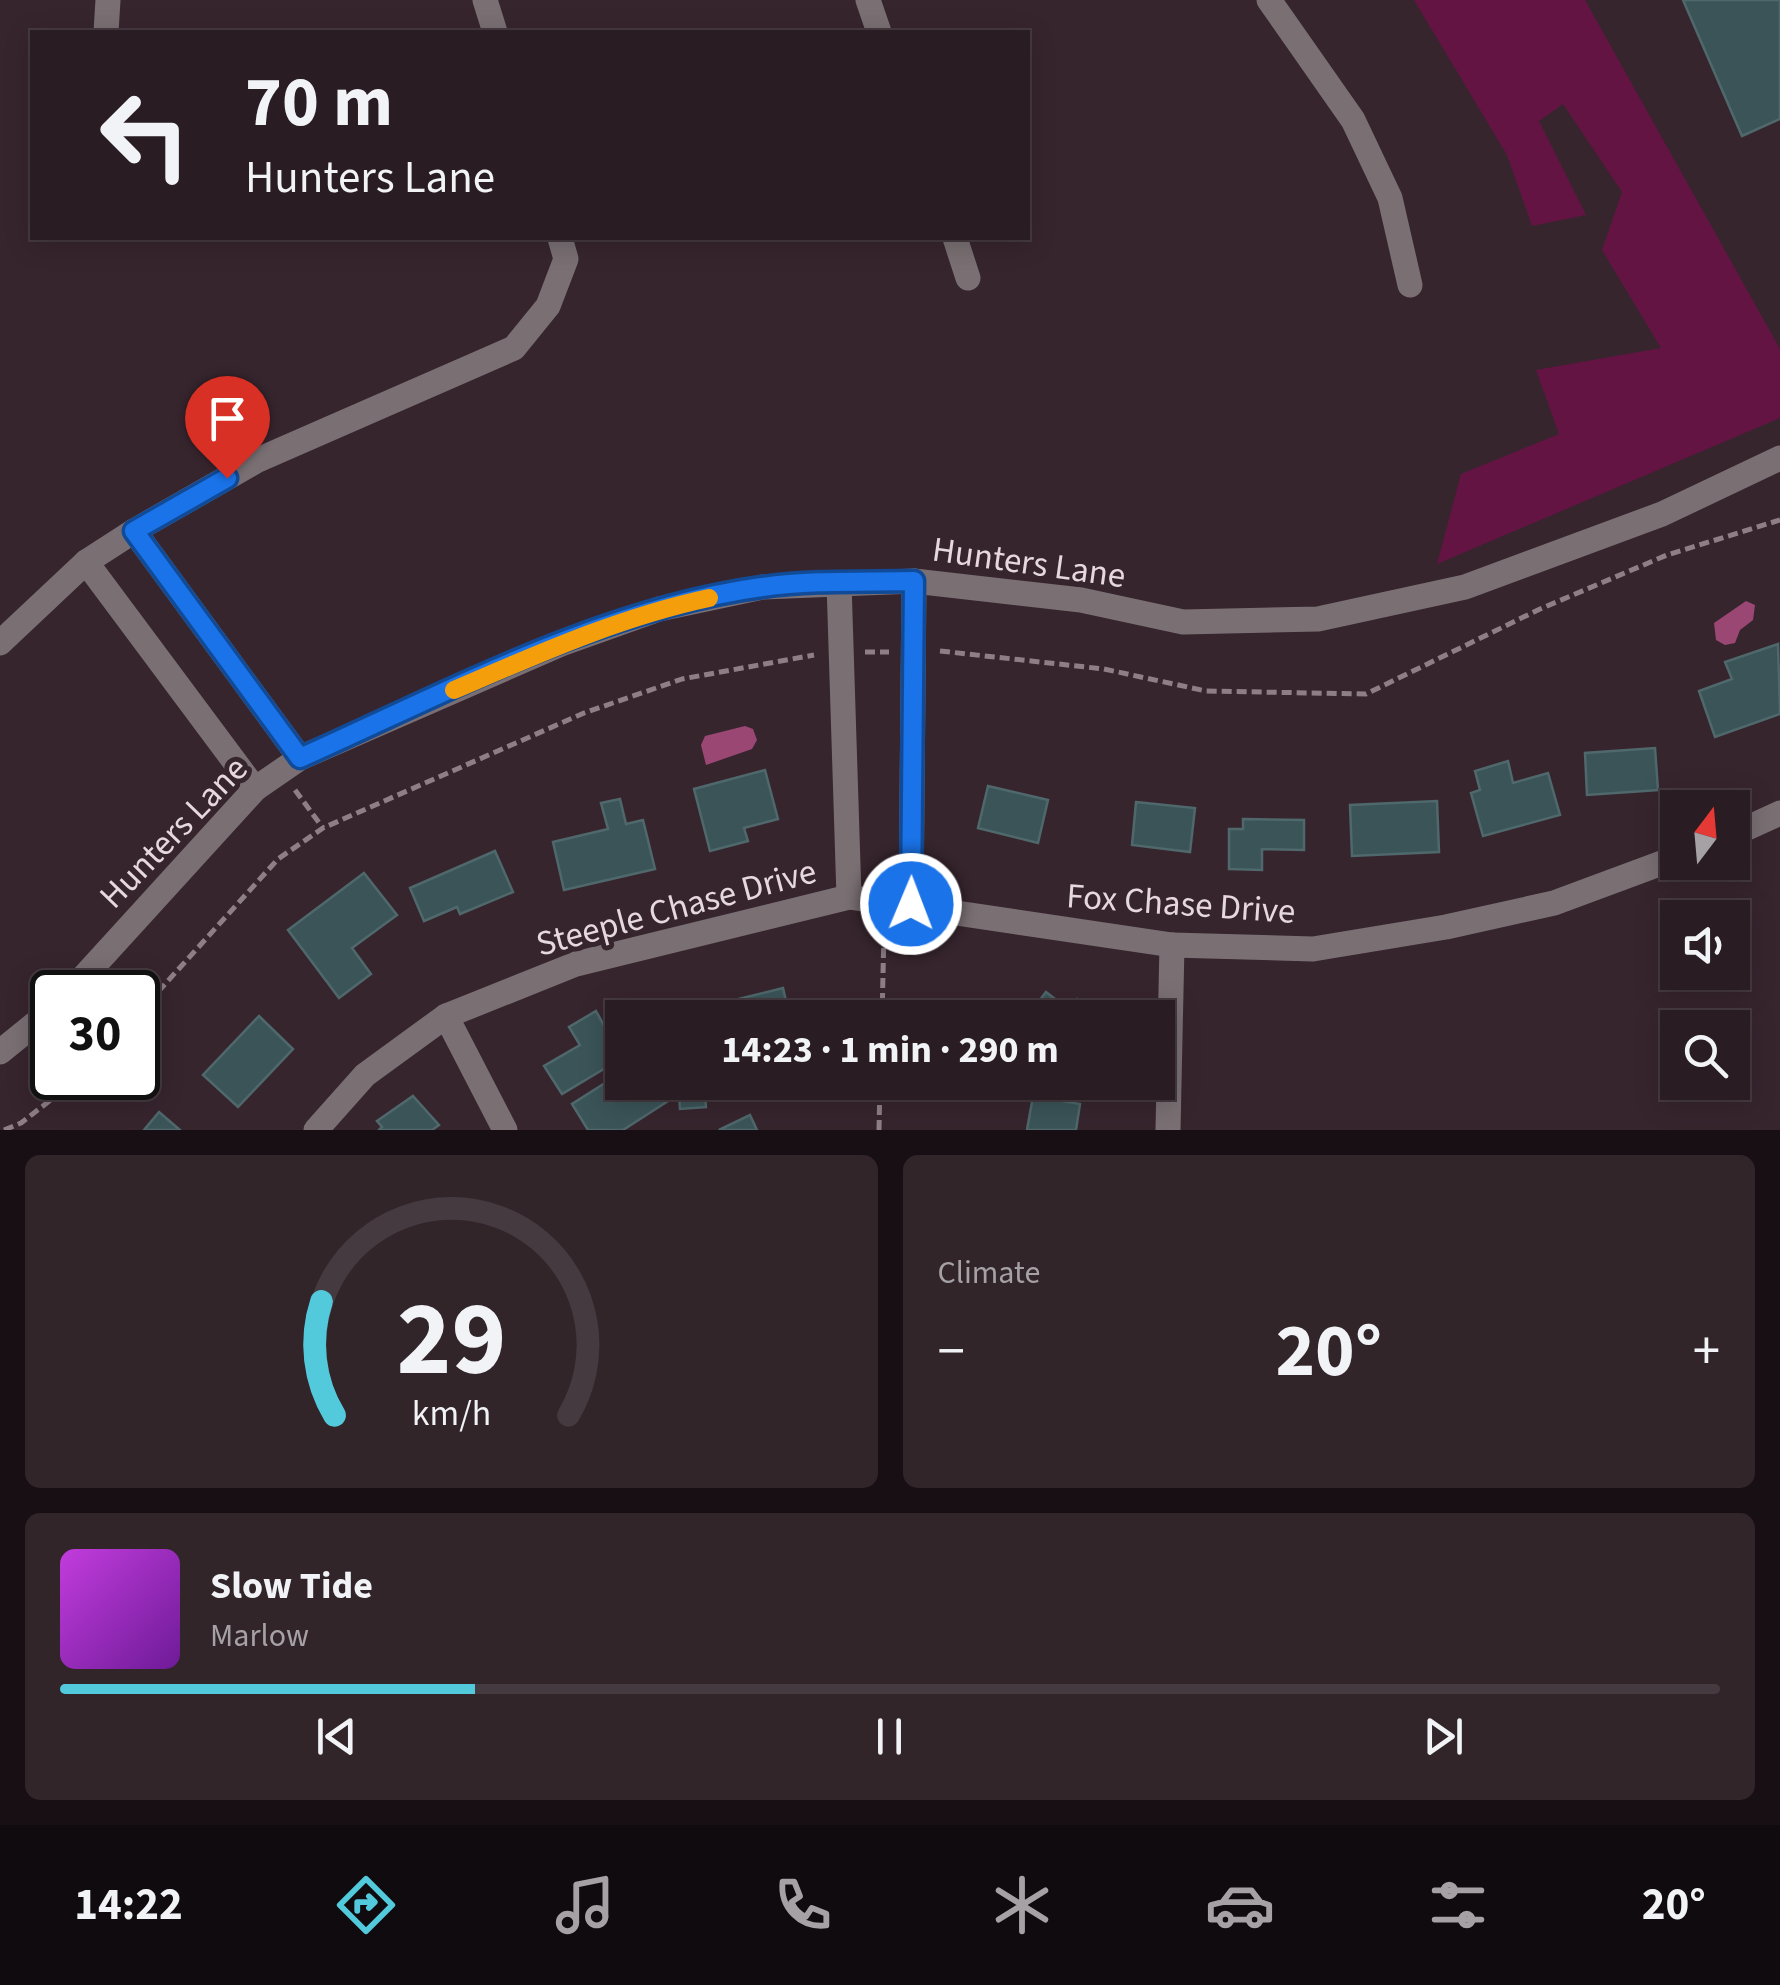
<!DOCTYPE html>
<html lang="en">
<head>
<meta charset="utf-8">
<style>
	:root { --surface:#291c22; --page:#31252a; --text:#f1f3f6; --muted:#a5a1a5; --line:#453a40; --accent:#53cadc }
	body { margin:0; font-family:"Source Sans 3",sans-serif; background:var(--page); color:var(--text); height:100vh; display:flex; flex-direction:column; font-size:38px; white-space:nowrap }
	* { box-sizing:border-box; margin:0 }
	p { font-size:32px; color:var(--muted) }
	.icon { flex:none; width:55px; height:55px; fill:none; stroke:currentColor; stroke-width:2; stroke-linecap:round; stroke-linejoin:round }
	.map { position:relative; height:1130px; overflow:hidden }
	.panel { display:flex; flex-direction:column; gap:25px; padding:25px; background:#170f13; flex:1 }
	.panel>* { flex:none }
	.top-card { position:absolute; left:30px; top:30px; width:1000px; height:210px; border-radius:0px; box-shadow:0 5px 25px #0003,0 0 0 2px var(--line); background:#291c22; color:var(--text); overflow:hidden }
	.needle { width:65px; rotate:16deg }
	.fabs { position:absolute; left:1660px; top:790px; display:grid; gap:20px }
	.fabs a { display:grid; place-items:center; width:90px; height:90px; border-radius:0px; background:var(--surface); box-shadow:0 5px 25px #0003,0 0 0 2px var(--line); font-size:50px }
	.speed { position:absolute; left:30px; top:970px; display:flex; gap:20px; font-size:50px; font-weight:700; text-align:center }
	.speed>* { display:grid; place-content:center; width:130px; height:130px; border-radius:50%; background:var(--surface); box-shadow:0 5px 25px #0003,0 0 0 2px var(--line); line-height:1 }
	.speed .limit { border:5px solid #111; border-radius:15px; background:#fff; color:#111 }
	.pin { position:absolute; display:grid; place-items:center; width:85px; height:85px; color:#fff; margin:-102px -42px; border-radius:50% 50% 50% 0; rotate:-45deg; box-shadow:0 0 10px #0007 }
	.pin .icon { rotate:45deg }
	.me { position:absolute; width:110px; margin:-55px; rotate:1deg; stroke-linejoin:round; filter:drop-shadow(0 0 8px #0008) }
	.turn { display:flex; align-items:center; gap:35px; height:210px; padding:0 50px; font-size:45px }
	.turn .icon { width:130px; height:130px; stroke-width:2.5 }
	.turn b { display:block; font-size:70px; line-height:85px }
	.big { font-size:75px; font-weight:700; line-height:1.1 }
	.panel .card { flex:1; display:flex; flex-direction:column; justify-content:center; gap:15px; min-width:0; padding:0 35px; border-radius:15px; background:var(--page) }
	.panel .dial { align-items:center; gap:0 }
	.dial svg { height:260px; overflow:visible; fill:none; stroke:var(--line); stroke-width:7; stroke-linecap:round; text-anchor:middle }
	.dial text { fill:var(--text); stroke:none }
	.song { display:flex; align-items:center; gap:30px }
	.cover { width:120px; height:120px; border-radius:15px; background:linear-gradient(135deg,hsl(290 70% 55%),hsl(280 70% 35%)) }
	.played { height:10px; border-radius:5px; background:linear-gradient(90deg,var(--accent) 25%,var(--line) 25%) }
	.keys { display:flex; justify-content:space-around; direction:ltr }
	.heat { display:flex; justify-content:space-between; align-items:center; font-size:55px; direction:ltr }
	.panel .tiles { flex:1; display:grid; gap:25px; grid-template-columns:1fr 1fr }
	.card:last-child { grid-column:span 2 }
	.trip { position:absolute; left:605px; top:1000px; width:570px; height:100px; border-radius:0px; background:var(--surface); box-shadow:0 5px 25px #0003,0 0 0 2px var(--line); font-weight:700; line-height:100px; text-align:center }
	.menu { display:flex; height:160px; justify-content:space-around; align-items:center; background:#100b0e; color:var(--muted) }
	.menu .icon { width:70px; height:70px }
	.menu .active { color:var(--accent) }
	.menu b { font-size:45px; color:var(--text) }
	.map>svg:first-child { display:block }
</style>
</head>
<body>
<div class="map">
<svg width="1780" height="1130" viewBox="0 0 1780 1130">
	<rect width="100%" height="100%" fill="#37252e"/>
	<path fill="#631443" d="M1414,0H1585L1780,349V418L1437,564L1461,474L1559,434L1536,370L1661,348L1602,250L1622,192L1563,104L1539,121L1586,215L1532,226L1507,155Z"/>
	<g fill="#9b4774">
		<path d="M1746,601L1755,605L1753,620L1740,630L1735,643L1725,645L1716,640L1714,623Z"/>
		<path d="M745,726L753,729L757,740L752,749L706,765L701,745L705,736Z"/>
	</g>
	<g fill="#3b5458" stroke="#4f686c" stroke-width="2.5">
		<path d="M1683,0H1780V119L1742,136Z"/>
		<path d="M1778,644L1780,714L1715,737L1699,691L1732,679L1725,662Z"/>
		<path d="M1655,748L1658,790L1587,795L1585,753Z"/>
		<path d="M1508,761L1513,783L1548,773L1560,815L1483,836L1471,793L1480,790L1475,771Z"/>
		<path d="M765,770L778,819L744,828L748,841L710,851L694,789Z"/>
		<path d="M988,786L1048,800L1038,843L978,828Z"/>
		<path d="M620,799L626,824L643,820L655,869L564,890L553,842L608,829L601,803Z"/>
		<path d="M1437,801L1439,852L1352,856L1350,805Z"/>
		<path d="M1136,802L1195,808L1190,852L1132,845Z"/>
		<path d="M1243,819L1304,820V850L1262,849V870L1229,869V829H1243Z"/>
		<path d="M495,851L513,892L460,914L457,907L424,921L410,888Z"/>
		<path d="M364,873L397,915L352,948L371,974L339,998L288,930Z"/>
		<path d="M783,988L790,1018H713L710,1006Z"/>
		<path d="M1046,992L1068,1009L1077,999L1101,1018H1026Z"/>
		<path d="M596,1011L622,1058L562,1094L544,1066L580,1045L569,1027Z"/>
		<path d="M259,1016L293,1049L238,1107L203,1075Z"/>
		<path d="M613,1078L619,1088L628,1082H657L668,1101L623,1130H588L572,1104Z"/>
		<path d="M678,1082H704L706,1107L680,1109Z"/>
		<path d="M413,1096L439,1125L432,1130H379L382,1127L377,1121Z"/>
		<path d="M1033,1096L1080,1104L1076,1130H1027Z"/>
		<path d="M159,1112L180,1130H144Z"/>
		<path d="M750,1115L757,1130H719Z"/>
	</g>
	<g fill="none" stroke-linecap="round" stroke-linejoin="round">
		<g stroke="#8e7f86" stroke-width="5" stroke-dasharray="10 5" stroke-linecap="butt">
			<path d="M940,651L1104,669L1206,691L1366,694L1540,609L1667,555L1780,520"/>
			<path d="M865,652H889"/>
			<path d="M295,790L323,828"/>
			<path d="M138,1014L278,859L323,828L584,713L682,679L814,655"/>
			<path d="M882,1018L884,931"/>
			<path d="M4,1130L21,1123L79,1078"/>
			<path d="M879,1130L880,1082"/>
		</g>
		<g stroke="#7a7074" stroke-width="25">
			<path d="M485,0L495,32"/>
			<path d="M868,0L879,32"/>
			<path d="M1269,0L1353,120L1390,198L1410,285"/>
			<path d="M106,32L108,0"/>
			<path d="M955,238L968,278"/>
			<path d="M134,531L300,758"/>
			<path d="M86,562L255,789"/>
			<path d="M839,583L849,897"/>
			<path d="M0,643L86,562L134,531L258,460L514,348L548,306L566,259L560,238"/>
			<path d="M1732,835L1780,813"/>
			<path d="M911,904L914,581"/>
			<path d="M70,992L255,789L300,758L561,644L659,609L763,587L914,581L1081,600L1183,622L1318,619L1465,587L1662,514L1780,458"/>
			<path d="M446,1016L505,1130"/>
			<path d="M0,1052L52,1010"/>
			<path d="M316,1130L365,1075L446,1016L576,964L849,897L1172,945L1313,949L1446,927L1554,903L1678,857"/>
			<path d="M1168,1130L1172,945"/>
		</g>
	</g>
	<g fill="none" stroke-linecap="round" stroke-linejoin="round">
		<defs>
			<path id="route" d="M227,478L134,531L300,758C448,692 601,609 762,587C812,580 864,582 914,581L911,904"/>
		</defs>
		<use href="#route" stroke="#114b97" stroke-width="25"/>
		<use href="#route" stroke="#1a73e8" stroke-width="18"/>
		<path stroke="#f59e0b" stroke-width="18" d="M454,690C538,654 620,617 709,598"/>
	</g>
	<g text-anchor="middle" stroke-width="10" stroke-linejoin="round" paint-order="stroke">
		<g font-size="35" fill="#e5d9de" stroke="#37252e">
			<text transform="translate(1029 562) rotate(8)" y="12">Hunters Lane</text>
			<text transform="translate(173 832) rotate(-46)" y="12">Hunters Lane</text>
			<text transform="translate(1181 903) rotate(4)" y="12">Fox Chase Drive</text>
			<text transform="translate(676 907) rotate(-15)" y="12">Steeple Chase Drive</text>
		</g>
	</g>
</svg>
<div class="fabs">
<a><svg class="needle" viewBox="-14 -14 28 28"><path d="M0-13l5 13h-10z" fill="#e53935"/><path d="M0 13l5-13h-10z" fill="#a5a1a5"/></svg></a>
<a><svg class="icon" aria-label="sound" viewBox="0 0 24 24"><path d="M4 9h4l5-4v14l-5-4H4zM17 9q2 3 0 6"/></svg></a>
<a><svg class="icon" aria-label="search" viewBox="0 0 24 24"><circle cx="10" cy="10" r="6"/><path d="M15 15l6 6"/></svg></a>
</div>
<div class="speed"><div class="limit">30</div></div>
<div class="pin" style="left:227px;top:478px;background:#d93025"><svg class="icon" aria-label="arrive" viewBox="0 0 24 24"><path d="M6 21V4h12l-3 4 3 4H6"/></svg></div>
<svg class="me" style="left:911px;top:904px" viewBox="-20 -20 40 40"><circle r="17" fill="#1a73e8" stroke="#fff" stroke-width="3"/><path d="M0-11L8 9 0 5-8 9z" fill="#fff"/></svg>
<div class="trip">14:23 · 1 min · 290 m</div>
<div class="top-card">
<div class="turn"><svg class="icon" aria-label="left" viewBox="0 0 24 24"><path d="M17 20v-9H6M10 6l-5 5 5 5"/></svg><div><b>70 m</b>Hunters Lane</div></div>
</div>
</div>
<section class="panel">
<div class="tiles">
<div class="card dial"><svg viewBox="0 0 100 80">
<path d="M14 69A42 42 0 1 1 86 69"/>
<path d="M14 69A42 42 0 0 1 10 34" stroke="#53cadc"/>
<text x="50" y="56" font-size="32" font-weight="700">29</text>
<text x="50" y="72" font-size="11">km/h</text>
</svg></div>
<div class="card"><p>Climate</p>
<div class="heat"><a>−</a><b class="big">20°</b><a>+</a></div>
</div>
<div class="card">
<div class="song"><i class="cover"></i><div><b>Slow Tide</b><p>Marlow</p></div></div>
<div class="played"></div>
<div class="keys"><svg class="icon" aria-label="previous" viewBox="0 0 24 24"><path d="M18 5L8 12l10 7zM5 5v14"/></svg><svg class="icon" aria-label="pause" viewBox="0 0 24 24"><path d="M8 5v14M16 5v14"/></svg><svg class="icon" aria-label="next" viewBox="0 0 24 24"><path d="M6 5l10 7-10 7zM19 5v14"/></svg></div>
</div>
</div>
</section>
<nav class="menu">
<b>14:22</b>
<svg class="icon active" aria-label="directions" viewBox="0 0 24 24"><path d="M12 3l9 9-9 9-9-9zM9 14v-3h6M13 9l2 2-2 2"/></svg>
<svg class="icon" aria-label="music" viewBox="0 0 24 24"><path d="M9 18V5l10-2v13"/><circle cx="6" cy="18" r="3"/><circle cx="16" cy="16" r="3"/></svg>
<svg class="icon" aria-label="phone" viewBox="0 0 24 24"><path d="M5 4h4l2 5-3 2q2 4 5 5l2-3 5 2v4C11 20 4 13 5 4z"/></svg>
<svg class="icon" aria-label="climate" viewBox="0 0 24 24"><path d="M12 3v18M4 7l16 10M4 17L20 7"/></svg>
<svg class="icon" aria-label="car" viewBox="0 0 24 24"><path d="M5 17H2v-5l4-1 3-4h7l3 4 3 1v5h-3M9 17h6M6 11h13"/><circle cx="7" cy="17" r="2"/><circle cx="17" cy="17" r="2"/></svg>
<svg class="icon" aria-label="filters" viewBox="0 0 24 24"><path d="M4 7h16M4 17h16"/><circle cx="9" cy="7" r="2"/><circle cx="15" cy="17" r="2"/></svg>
<b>20°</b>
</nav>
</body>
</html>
